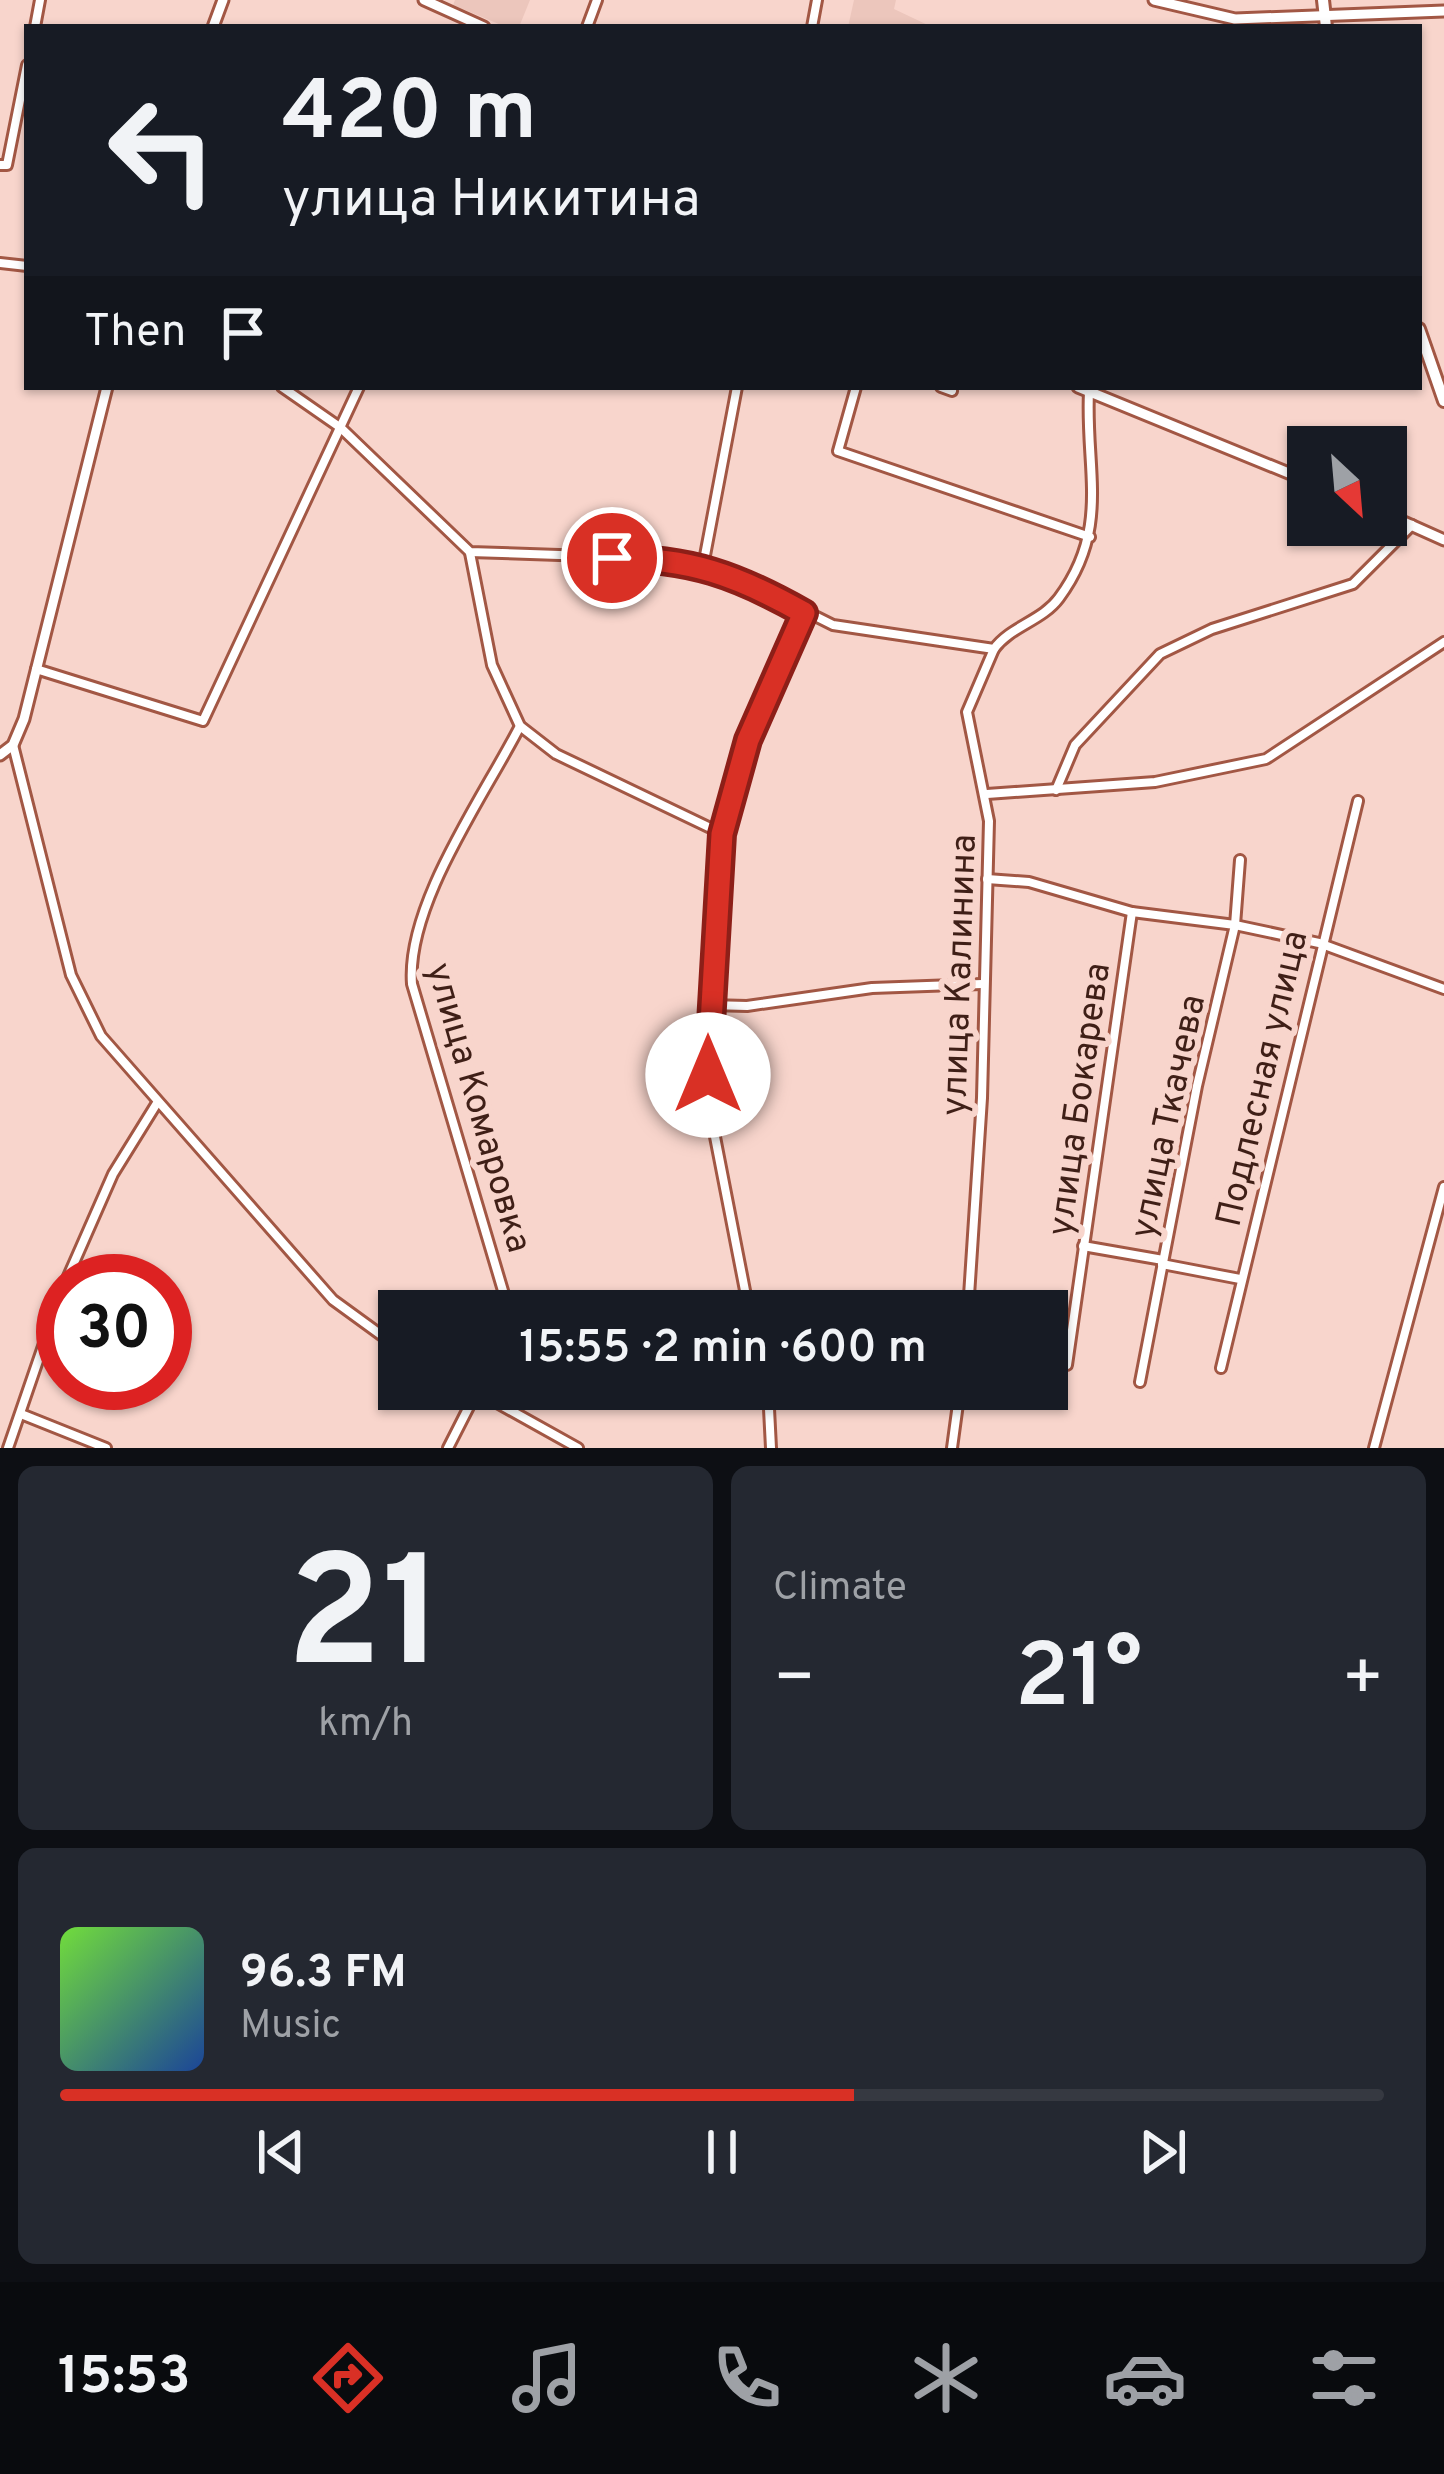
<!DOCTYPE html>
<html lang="en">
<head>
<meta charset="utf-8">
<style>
	:root { --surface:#171b24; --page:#242831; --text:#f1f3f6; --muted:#9ea1a6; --line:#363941; --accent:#d93025 }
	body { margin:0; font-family:Overpass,sans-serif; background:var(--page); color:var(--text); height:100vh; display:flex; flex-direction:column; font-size:45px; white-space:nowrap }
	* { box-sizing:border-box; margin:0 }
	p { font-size:39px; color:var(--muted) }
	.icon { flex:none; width:66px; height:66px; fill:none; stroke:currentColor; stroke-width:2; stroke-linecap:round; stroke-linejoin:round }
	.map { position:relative; height:1448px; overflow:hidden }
	.drawer { display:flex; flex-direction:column; gap:18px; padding:18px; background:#0d0f14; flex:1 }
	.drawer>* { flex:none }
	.guide { position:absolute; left:24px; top:24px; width:1398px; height:366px; border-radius:0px; box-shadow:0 3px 9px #0004; background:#171b24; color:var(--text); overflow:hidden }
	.needle { width:78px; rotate:154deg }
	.controls { position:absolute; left:1287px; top:426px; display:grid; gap:24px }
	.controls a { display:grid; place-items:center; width:120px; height:120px; border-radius:0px; background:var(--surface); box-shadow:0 3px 9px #0004; font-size:60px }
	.speed { position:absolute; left:36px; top:1254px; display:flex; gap:24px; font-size:60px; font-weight:700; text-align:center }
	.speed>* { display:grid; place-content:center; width:156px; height:156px; border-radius:50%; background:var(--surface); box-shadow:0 3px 9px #0004; line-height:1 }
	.speed .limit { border:18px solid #d22; background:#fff; color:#111 }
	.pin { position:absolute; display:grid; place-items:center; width:102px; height:102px; color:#fff; margin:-51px; border:6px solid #fff; border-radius:50%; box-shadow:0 3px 12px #0007 }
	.me { position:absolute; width:132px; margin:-66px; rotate:0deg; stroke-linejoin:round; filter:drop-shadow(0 0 9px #0008) }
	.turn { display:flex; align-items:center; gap:42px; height:252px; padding:0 60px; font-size:54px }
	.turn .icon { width:156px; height:156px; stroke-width:2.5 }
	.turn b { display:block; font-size:84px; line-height:102px }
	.then { display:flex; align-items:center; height:114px; padding:0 60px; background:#0003; gap:24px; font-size:45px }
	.big { font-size:90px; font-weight:600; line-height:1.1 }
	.drawer .widget { flex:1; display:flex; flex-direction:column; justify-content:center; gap:18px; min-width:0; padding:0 42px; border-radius:18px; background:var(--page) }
	.drawer .dial { align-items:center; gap:0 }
	.dial b { font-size:156px; line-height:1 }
	.song { display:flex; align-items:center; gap:36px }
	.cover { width:144px; height:144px; border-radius:18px; background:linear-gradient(135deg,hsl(100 70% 55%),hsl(220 70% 35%)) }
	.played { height:12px; border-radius:6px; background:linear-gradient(90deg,var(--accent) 60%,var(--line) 60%) }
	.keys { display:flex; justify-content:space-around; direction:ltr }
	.heat { display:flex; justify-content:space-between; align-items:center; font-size:66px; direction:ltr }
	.drawer .tiles { flex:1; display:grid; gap:18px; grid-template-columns:1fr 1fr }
	.widget:last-child { grid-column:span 2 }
	.trip { position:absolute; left:378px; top:1290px; width:690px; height:120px; border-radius:0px; background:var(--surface); box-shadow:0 3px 9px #0004; font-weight:600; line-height:120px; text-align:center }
	.tab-bar { display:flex; height:192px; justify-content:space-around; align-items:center; background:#090b0e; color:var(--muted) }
	.tab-bar .icon { width:84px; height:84px }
	.tab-bar .on { color:var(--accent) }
	.tab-bar b { font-size:54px; color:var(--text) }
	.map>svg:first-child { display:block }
</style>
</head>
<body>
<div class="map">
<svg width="1444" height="1448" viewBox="0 0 1444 1448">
	<rect width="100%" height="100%" fill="#f8d5cc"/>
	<g fill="#ecc6bc">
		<path d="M455,0H530L519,27H506L453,5Z"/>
		<path d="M854,0H896L894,9L932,27H848Z"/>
	</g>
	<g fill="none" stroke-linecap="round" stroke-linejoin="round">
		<defs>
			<g id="minor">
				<path d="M35,27L40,0"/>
				<path d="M587,27L597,0"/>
				<path d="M812,27L817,0"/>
				<path d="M0,165H7L27,65"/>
				<path d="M0,263L27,266"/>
				<path d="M282,387L341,428L470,552L676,559L765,591L833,625L994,649C1011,626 1042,621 1059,598C1111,528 1085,469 1089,392"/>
				<path d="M856,387L838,451L1090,537"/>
				<path d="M941,387L952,391"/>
				<path d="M470,553L492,665L520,726L556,754L723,834"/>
				<path d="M703,566L737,387"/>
				<path d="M36,669L203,721L359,387"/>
				<path d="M13,745L71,975L101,1036L333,1300L399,1348"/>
				<path d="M1056,790L1075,745L1160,654L1212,629L1353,584L1412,525"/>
				<path d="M987,794L1155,782L1266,759L1444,642"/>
				<path d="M987,879L1029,882L1132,912L1235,925L1319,943L1444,989"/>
				<path d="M709,1005L747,1006L872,988L982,984"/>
				<path d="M1083,1246L1163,1260"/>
				<path d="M1162,1264L1240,1279"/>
				<path d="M66,1281L113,1174L157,1103"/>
				<path d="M509,1311L412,984C406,905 483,798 520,726"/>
				<path d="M749,1311L709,1106L711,962L723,834L732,789L748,739L804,613"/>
				<path d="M968,1311L982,1098L989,821L967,712L994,649"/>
				<path d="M1067,1365L1132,912"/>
				<path d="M1221,1368L1358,801"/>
				<path d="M1140,1382L1197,1086L1235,925L1240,860"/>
				<path d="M472,1389L578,1448"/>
				<path d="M768,1389L771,1448"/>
				<path d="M21,1414L106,1448"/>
				<path d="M8,1448L63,1288"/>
				<path d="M448,1448L477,1391"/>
				<path d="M952,1448L960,1389"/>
				<path d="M1374,1448L1444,1187"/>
			</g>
			<g id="tertiary">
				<path d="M424,0L484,27"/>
				<path d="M1154,0L1235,19L1444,11"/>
				<path d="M213,27L223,0"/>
				<path d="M1078,387L1308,481"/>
				<path d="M1386,514L1444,540"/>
				<path d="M0,755L13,745L24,719L107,387"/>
			</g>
			<g id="secondary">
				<path d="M1323,0L1326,27"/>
				<path d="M1419,329L1444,401"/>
			</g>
		</defs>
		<use href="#minor" stroke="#a25744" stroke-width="14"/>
		<use href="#tertiary" stroke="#a25744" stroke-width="15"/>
		<use href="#secondary" stroke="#a25744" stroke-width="16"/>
		<use href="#minor" stroke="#fff" stroke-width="8"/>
		<use href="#tertiary" stroke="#fff" stroke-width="9"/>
		<use href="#secondary" stroke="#fff" stroke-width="10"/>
	</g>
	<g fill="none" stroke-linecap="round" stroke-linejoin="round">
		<defs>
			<path id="route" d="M612,558C689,558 737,575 804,613L748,740L722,834L708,1075"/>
		</defs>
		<use href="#route" stroke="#8d1f18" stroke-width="30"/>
		<use href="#route" stroke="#d93025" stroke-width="21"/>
	</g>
	<g text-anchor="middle" stroke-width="12" stroke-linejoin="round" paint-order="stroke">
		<g font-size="36" fill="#3f1f17" stroke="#f8d5cc">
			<text transform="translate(957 975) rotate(-88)" y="13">улица Калинина</text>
			<text transform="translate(1260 1078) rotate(-77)" y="13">Подлесная улица</text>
			<text transform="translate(1077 1099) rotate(-82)" y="13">улица Бокарева</text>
			<text transform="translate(481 1107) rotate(74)" y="13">улица Комаровка</text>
			<text transform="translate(1166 1116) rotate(-78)" y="13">улица Ткачева</text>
		</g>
	</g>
</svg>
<div class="controls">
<a><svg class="needle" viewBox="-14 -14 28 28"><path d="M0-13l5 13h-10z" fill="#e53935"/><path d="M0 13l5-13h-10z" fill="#9ea1a6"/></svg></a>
</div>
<div class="speed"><div class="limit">30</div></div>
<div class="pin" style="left:612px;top:558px;background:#d93025"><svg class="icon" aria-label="arrive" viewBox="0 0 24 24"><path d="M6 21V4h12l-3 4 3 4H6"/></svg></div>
<svg class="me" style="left:708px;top:1075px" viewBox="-20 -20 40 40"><circle r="19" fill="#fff"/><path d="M0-13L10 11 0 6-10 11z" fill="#d93025"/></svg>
<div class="trip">15:55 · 2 min · 600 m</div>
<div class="guide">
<div class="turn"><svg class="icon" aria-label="left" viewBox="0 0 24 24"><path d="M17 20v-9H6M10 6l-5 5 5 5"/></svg><div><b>420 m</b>улица Никитина</div></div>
<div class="then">Then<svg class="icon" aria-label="arrive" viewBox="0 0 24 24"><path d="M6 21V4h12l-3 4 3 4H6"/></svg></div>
</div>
</div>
<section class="drawer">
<div class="tiles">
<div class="widget dial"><b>21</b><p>km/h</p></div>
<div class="widget"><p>Climate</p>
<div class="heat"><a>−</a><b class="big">21°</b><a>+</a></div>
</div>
<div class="widget">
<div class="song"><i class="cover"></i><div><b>96.3 FM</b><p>Music</p></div></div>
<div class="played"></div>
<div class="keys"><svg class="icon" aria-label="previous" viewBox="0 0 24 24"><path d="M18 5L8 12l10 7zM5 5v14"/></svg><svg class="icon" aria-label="pause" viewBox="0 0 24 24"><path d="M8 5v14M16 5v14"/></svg><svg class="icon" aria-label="next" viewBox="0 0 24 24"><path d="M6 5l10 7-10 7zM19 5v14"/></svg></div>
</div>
</div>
</section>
<nav class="tab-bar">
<b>15:53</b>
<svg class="icon on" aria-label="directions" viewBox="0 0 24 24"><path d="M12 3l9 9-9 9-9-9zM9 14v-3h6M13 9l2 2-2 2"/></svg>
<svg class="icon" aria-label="music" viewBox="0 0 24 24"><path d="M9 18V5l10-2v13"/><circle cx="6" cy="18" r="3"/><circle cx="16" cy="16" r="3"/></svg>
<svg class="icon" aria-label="phone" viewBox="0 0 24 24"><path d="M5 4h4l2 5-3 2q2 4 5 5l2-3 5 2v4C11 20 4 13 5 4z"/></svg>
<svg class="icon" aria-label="climate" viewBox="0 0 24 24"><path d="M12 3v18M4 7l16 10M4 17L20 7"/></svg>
<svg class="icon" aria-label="car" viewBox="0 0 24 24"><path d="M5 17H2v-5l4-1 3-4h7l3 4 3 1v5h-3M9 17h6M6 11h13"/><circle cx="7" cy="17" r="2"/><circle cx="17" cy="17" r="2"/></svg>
<svg class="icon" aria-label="filters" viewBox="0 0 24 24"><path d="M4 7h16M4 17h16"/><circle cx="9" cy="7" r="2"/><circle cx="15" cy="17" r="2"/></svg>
</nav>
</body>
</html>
